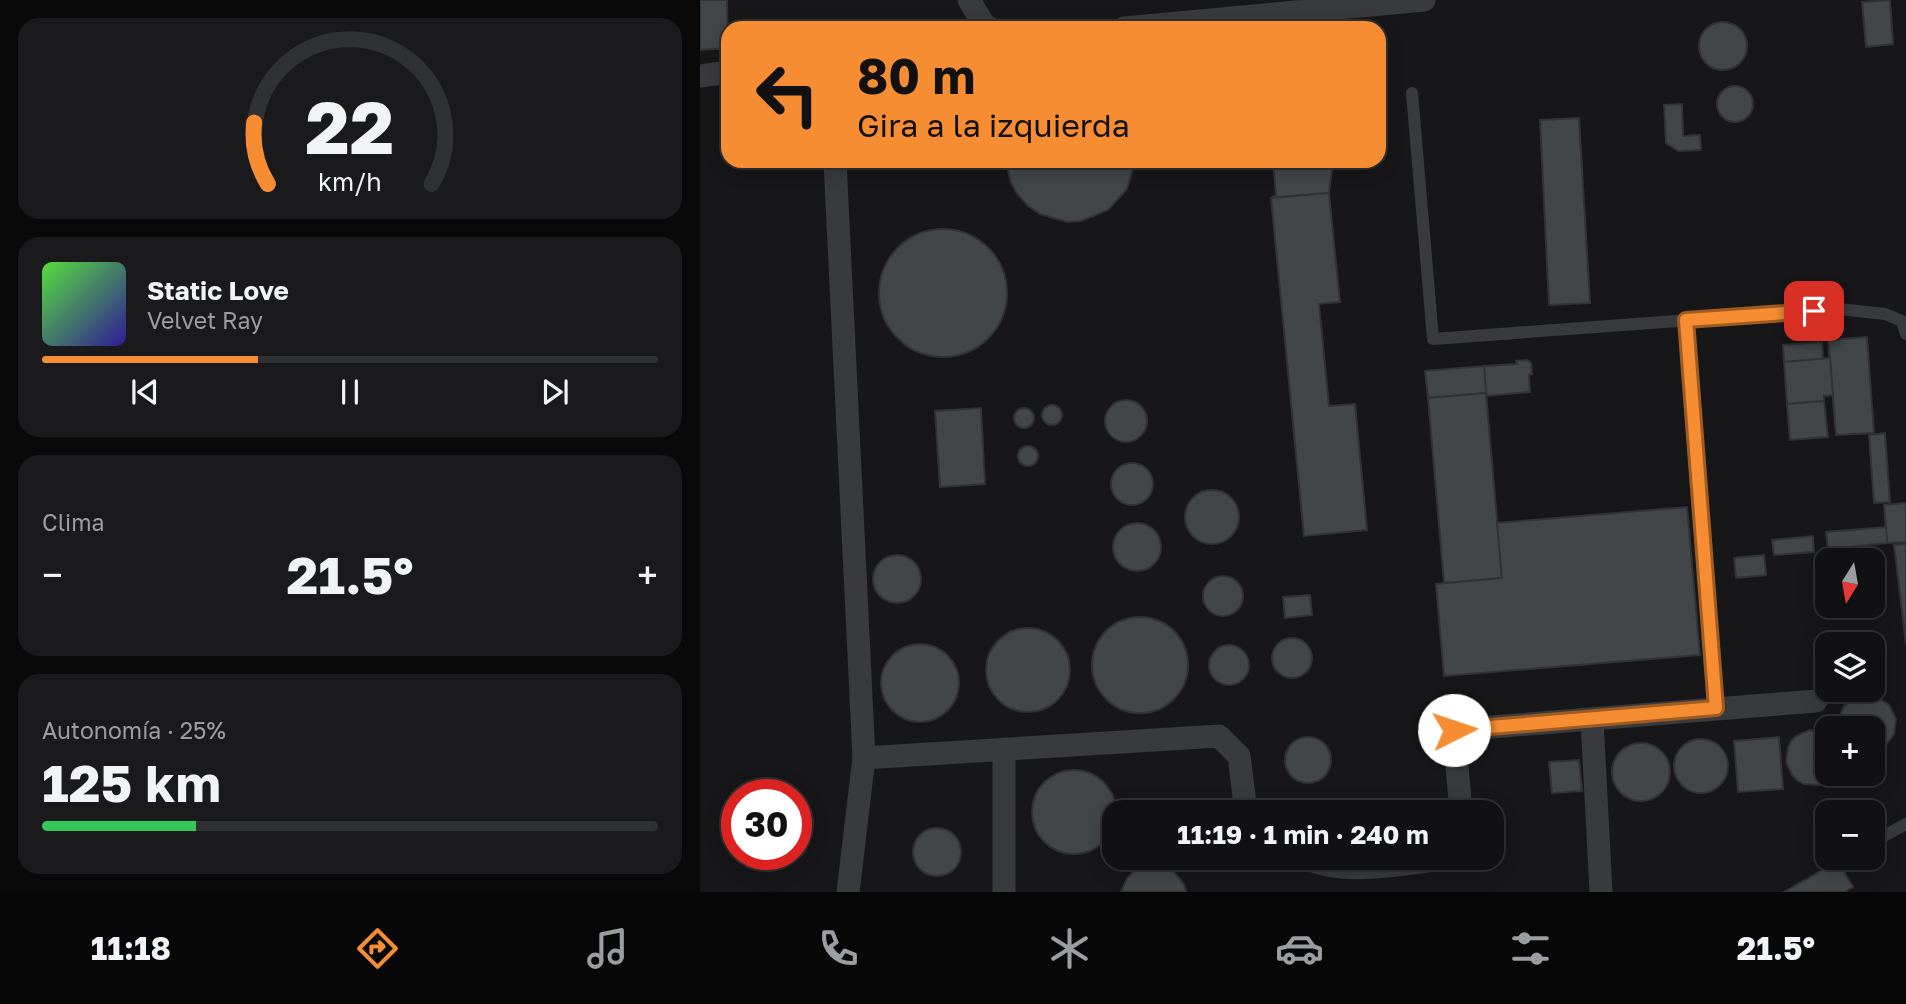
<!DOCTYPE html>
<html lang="es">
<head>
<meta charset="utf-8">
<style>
	:root { --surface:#111113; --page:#1a1a1c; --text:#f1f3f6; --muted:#9c9da0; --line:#303133; --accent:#f68d32 }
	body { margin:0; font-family:"Golos Text",sans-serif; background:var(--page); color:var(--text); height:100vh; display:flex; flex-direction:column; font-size:26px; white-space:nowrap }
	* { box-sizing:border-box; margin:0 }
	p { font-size:23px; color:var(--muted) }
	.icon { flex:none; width:38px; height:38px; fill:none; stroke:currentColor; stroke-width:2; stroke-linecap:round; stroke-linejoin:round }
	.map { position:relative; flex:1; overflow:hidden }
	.panel { display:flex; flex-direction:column; gap:18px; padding:18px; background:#09090a; width:700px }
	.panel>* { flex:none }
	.guide { position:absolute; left:21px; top:21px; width:665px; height:147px; border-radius:21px; box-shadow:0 4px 18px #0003,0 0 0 2px var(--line); background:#f68d32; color:#111; overflow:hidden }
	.needle { width:46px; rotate:191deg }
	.controls { position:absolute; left:1115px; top:548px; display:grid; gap:14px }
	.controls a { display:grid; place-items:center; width:70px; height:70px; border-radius:14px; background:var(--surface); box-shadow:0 4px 18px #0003,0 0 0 2px var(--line); font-size:35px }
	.speed { position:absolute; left:21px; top:779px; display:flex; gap:14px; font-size:35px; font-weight:700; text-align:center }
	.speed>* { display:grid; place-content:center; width:91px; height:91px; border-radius:50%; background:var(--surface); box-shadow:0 4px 18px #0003,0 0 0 2px var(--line); line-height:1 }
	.speed .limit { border:10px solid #d22; background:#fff; color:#111 }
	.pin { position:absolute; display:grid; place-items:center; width:60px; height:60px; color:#fff; margin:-30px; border-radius:14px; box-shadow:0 4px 10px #0006 }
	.me { position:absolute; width:77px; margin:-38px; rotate:86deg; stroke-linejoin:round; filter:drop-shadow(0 0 5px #0008) }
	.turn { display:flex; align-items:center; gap:24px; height:147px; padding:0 21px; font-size:32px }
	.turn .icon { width:91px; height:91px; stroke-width:2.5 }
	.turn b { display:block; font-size:49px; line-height:60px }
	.big { font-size:52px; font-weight:700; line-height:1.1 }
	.panel .tile { flex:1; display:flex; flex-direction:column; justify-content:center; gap:10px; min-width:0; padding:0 24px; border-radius:21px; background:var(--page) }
	.panel .dial { align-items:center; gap:0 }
	.dial svg { height:182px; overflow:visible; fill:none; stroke:var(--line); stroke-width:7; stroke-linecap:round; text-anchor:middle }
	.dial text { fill:var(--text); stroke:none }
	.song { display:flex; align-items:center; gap:21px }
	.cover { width:84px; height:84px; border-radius:10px; background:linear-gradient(135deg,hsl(110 70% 55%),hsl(250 70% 35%)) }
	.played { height:7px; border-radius:4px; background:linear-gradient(90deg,var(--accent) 35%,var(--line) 35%) }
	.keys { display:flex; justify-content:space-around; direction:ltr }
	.heat { display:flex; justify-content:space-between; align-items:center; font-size:38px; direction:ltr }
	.charge { height:10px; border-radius:5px; background:linear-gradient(90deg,#34c759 25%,var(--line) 0) }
	.trip { position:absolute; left:402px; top:800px; width:402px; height:70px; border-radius:21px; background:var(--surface); box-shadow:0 4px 18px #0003,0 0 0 2px var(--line); font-weight:700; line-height:70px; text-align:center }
	.tabs { display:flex; height:112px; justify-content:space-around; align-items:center; background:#070708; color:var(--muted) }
	.tabs .icon { width:49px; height:49px }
	.tabs .selected { color:var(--accent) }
	.tabs b { font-size:32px; color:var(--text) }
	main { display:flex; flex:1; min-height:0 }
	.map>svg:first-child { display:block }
</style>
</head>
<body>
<main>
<section class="panel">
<div class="tile dial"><svg viewBox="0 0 100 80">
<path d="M14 69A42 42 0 1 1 86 69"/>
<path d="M14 69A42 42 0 0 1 8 42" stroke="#f68d32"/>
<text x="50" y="56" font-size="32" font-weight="700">22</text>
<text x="50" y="72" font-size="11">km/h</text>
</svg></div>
<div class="tile">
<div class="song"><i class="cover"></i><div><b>Static Love</b><p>Velvet Ray</p></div></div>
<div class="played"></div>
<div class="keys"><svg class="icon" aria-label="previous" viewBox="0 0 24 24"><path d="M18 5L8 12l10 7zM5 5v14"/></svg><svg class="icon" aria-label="pause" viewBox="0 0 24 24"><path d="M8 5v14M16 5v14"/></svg><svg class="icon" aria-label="next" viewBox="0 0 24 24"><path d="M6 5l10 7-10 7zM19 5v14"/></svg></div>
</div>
<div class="tile"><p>Clima</p>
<div class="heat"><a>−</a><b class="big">21.5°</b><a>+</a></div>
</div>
<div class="tile"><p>Autonomía · 25%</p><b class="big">125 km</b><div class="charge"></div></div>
</section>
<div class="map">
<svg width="1206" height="892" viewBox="0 0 1206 892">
	<rect width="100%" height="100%" fill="#171719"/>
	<g fill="#434649" stroke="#313235" stroke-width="2">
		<path d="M0,0H27L28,48L0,50Z"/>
		<path d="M1190,0L1193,44L1166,47L1162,2Z"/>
		<circle cx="1023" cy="46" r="24"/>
		<circle cx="1035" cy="104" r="18"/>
		<path d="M982,104L983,136L1000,135L1001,150L978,151L966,143L964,105Z"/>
		<path d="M879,118L890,303L849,305L840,120Z"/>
		<path d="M306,161H435L427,189L408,210L381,221L367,222L340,214L328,206L318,195L311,183Z"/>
		<path d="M573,161H633L629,193L571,198L576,195Z"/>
		<path d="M629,193L640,302L619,304L629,406L655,404L667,530L604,536L571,198Z"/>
		<circle cx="243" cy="293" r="64"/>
		<path d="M1167,337L1174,433L1136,435L1128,340Z"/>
		<path d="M1122,342L1123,359L1084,362L1083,345Z"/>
		<path d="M1130,358L1133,395L1124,396V401L1087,404L1084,362Z"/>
		<path d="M827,360L831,363L832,374L829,375L830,392L786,396L784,366L817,364L816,361Z"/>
		<path d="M784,366L786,393L728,398L725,371Z"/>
		<path d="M786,393L802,578L744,583L728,398Z"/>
		<circle cx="426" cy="421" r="21"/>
		<path d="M1124,401L1128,437L1090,440L1087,404Z"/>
		<circle cx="352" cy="415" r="10"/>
		<circle cx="324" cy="418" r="10"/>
		<path d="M281,408L285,484L240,487L235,411Z"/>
		<path d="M1185,433L1190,502L1174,503L1169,435Z"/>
		<circle cx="328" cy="456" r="10"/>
		<circle cx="432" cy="484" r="21"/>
		<circle cx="512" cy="517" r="27"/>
		<path d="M1206,503V542L1187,543L1184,505Z"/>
		<path d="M987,507L1000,655L744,676L736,584L802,578L797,523Z"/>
		<circle cx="437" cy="547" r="24"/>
		<path d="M1186,527L1187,543L1128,549L1126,532Z"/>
		<path d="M1113,536L1114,552L1074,555L1072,540Z"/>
		<path d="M1206,544V644L1194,545Z"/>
		<circle cx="197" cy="579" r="24"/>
		<path d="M1064,555L1066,575L1036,578L1034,558Z"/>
		<circle cx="523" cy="596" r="20"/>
		<path d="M610,595L612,615L585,618L583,597Z"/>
		<circle cx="440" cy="665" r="48"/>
		<circle cx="328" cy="670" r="42"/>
		<circle cx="592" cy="658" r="20"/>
		<circle cx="220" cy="683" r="39"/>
		<circle cx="529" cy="665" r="20"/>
		<path d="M1170,695L1177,697L1189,705L1196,719L1194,734L1190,740L1185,746L1172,751V728L1139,727L1138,720L1144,706L1156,697Z"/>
		<path d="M1110,730L1127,733V774H1137L1132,780L1118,785L1104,784L1097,780L1092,775L1086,762L1088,748L1091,741L1096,736Z"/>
		<path d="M1079,737L1083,789L1038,792L1034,741Z"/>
		<circle cx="608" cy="760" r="23"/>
		<circle cx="1001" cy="766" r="27"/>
		<circle cx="941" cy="772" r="29"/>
		<path d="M879,760L882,791L852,793L849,762Z"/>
		<circle cx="374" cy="812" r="42"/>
		<path d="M665,799L676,802L682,812H652L657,802Z"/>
		<circle cx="237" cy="852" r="24"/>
		<path d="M1138,861L1153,887L1145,892H1084Z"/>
		<path d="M448,865L466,867L473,871L484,884L486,892H421L427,878L433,872Z"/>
	</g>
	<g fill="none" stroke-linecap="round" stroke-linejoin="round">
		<g stroke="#383a3e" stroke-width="12">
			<path d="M712,93L733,339L1139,309L1185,314L1202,321L1206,334"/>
			<path d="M986,320L1016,708"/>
			<path d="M1172,838L1184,836L1206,824"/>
		</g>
		<g stroke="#383a3e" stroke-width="23">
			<path d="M269,0L284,25L290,28"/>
			<path d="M424,28L724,0"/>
			<path d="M0,76L28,72"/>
			<path d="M135,161L164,758"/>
			<path d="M892,720L901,892"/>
			<path d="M761,812L754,730L1116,701"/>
			<path d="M607,858C641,877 710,863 749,858"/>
			<path d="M148,892L164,758L519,736L539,756L546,812"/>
			<path d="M304,892V749"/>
		</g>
	</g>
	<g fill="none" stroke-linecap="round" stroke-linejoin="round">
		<defs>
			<path id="route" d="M754,730L1016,708L986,320L1114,311"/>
		</defs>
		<use href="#route" stroke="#a05c20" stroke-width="18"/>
		<use href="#route" stroke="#f68d32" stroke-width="12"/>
	</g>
</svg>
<div class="controls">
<a><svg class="needle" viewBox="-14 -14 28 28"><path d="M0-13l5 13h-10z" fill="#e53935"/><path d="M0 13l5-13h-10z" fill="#9c9da0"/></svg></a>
<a><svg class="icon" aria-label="layers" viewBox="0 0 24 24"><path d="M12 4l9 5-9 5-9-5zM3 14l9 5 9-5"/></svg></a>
<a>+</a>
<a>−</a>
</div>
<div class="speed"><div class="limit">30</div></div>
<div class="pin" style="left:1114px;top:311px;background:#d93025"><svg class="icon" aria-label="arrive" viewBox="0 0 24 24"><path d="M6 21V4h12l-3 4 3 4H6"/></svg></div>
<svg class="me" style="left:754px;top:730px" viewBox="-20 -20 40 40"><circle r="19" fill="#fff"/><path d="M0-13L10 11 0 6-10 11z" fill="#f68d32"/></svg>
<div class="trip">11:19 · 1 min · 240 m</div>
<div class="guide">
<div class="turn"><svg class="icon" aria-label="left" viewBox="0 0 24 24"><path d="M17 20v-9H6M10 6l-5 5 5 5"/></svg><div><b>80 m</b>Gira a la izquierda</div></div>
</div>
</div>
</main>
<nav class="tabs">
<b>11:18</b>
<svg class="icon selected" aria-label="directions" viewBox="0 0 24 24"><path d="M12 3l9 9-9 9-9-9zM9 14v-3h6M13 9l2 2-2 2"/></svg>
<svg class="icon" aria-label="music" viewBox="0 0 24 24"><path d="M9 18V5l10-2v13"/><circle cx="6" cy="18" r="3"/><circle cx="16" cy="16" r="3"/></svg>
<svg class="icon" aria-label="phone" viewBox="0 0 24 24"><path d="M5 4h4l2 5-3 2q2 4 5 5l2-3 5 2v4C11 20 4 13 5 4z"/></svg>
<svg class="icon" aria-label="climate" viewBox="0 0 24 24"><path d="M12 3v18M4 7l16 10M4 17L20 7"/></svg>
<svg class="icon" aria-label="car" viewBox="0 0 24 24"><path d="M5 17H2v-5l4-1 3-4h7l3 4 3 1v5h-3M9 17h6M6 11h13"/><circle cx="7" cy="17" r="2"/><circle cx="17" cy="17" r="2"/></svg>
<svg class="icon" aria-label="filters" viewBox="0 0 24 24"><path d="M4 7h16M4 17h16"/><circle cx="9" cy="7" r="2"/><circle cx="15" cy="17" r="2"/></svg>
<b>21.5°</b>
</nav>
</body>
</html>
